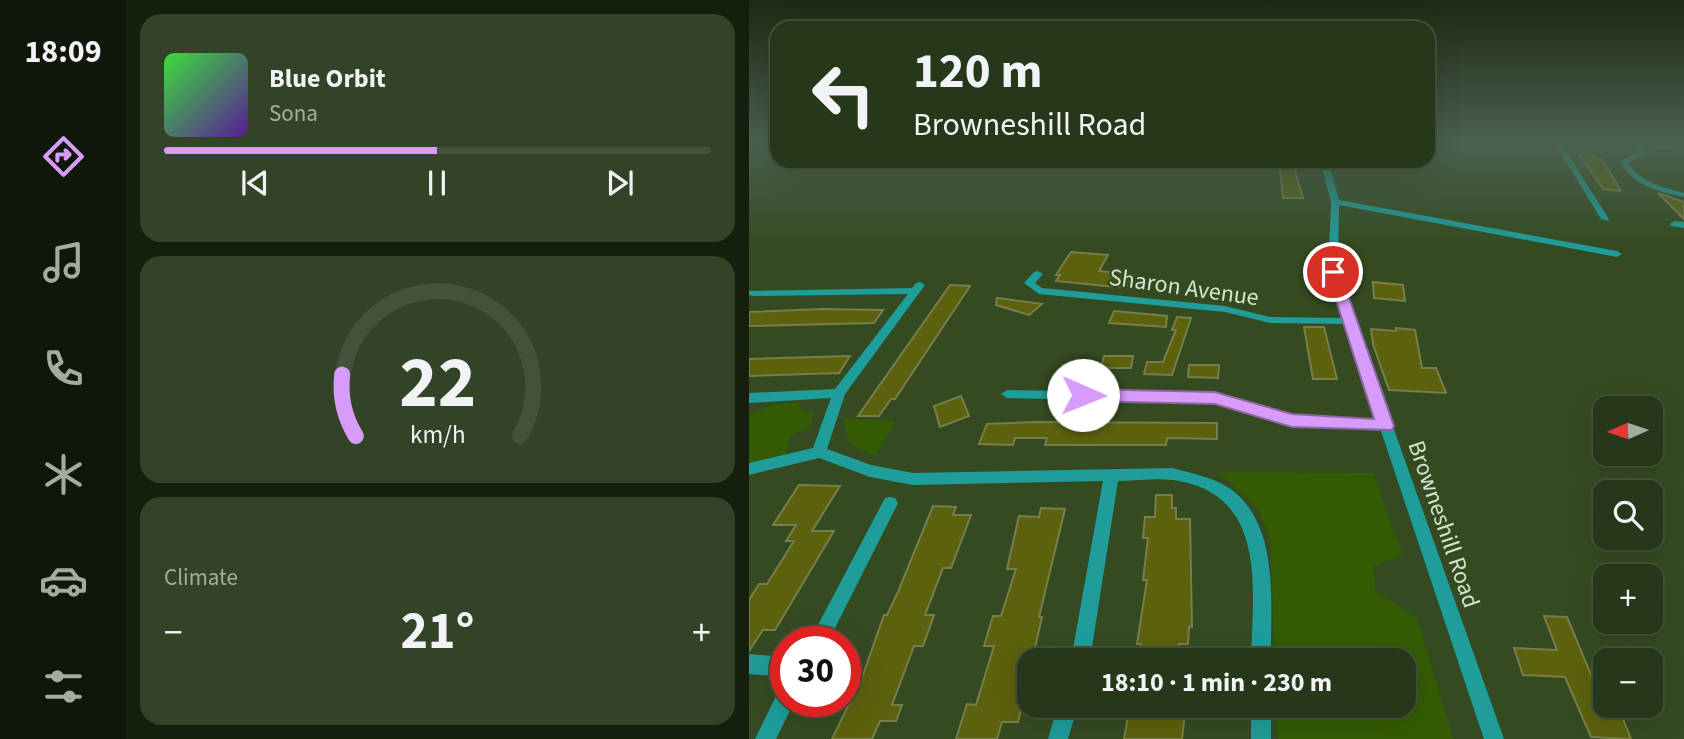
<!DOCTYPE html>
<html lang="en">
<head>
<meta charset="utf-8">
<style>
	:root { --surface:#27381a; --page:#334327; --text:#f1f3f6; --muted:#a4aca2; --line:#435239; --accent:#d79bf9 }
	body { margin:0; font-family:"Source Sans 3",sans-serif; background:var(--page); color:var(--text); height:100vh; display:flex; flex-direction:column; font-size:26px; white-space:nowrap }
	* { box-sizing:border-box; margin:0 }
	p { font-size:23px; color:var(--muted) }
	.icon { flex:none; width:38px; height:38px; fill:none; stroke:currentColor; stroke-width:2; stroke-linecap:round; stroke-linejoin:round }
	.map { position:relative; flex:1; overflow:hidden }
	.panel { display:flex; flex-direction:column; gap:14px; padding:14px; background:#151f0e; width:623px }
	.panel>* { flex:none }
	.banner { position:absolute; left:21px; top:21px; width:665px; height:147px; border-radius:21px; box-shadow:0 7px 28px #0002,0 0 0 2px var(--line); background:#27381a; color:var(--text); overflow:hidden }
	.needle { width:46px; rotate:267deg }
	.fabs { position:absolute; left:844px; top:396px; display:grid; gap:14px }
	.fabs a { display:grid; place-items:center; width:70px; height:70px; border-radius:14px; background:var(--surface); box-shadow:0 7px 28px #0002,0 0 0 2px var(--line); font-size:35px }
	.speed { position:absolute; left:21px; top:626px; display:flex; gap:14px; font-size:35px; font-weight:700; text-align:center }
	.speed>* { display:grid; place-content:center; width:91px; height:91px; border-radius:50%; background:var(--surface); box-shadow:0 7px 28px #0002,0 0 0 2px var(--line); line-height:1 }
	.speed .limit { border:10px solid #d22; background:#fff; color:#111 }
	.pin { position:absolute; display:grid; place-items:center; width:60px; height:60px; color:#fff; margin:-30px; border:4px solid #fff; border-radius:50%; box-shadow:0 2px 7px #0007 }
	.me { position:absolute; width:77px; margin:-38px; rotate:91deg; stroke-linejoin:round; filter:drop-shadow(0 0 5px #0008) }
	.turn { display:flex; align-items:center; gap:24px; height:147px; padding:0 28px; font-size:32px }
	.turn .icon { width:91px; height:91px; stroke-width:2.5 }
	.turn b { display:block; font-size:49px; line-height:60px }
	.big { font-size:52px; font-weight:700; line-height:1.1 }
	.panel .widget { flex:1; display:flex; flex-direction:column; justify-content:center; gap:10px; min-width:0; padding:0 24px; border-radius:21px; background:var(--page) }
	.panel .dial { align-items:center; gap:0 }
	.dial svg { height:182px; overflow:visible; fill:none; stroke:var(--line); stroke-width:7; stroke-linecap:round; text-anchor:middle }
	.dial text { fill:var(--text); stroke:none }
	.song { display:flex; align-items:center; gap:21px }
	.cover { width:84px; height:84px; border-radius:10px; background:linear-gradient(135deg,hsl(120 70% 55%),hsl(270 70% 35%)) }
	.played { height:7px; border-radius:4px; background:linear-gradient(90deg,var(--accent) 50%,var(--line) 50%) }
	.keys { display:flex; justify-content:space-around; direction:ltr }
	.heat { display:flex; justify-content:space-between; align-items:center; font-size:38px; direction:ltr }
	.trip { position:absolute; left:268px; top:648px; width:399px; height:70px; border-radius:21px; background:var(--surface); box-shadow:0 7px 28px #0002,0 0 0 2px var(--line); font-weight:700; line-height:70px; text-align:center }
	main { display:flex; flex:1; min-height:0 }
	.tabs { display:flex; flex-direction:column; width:126px; justify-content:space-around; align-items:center; background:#10160a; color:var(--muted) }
	.tabs .icon { width:49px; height:49px }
	.tabs .selected { color:var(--accent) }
	.tabs b { font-size:32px; color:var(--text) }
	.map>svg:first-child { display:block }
</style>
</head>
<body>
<main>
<nav class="tabs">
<b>18:09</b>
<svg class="icon selected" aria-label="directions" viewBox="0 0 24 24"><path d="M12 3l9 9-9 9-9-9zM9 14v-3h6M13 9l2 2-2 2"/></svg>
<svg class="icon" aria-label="music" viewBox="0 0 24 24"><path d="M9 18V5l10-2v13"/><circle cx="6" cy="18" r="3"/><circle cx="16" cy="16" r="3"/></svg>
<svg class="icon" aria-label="phone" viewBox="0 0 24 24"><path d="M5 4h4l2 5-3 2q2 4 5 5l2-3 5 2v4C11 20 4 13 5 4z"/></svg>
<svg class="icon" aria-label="climate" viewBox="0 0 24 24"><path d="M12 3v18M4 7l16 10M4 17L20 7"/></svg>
<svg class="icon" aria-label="car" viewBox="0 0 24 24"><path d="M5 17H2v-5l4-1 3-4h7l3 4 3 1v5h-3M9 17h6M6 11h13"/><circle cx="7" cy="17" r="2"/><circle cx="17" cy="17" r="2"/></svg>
<svg class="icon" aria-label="filters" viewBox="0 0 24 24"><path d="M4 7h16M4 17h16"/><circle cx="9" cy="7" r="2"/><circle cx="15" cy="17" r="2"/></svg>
</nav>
<section class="panel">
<div class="widget">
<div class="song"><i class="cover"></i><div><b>Blue Orbit</b><p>Sona</p></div></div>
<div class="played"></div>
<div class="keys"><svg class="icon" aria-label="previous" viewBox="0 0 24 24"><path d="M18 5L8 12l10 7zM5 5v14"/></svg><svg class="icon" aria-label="pause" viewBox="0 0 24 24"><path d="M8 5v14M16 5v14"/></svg><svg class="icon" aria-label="next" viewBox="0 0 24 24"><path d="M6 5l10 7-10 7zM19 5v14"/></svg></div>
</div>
<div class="widget dial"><svg viewBox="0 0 100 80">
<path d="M14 69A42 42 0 1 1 86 69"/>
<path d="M14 69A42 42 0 0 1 8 42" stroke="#d79bf9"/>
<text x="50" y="56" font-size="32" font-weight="700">22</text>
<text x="50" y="72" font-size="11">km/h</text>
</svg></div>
<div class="widget"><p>Climate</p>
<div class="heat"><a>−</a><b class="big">21°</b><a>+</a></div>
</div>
</section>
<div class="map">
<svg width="935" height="739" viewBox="0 0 935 739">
	<rect width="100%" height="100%" fill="#344b22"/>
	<g fill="#335b04">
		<path d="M50,402L53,411L65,412L61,428L40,436L38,455L0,463V416L21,405Z"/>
		<path d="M95,418L146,421L127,456C102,447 97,445 95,418Z"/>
		<path d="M470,472L624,473L654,555L624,566L626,591L668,618L704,739H529L527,705H654V660H526L521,539L509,509Z"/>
	</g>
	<g fill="#5c610d" stroke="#787d4b" stroke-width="2">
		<path d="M839,148L847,159H853L872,191L854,189L830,154Z"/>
		<path d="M531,168H545L554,198H534Z"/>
		<path d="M909,193L935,202V219Z"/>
		<path d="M322,252L359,255L350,271L384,275L377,288L307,281L311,275H307Z"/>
		<path d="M624,282L654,285L656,301L625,298Z"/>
		<path d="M201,285L221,286L146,399H142L130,416H109Z"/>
		<path d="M248,298L293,304L280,315L247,305Z"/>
		<path d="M73,309L134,310L125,323L0,326V312Z"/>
		<path d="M365,311L418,316L417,327L360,323Z"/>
		<path d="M428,317L442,318L423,375L395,374L398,362H414L427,330H423Z"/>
		<path d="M555,327H575L588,379H564Z"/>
		<path d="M647,328L666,330L673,368H687L697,393L640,390L624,344L622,329L647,331Z"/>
		<path d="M101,356L90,373L0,376V359Z"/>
		<path d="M355,356H384L382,368H352Z"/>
		<path d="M440,365H470L469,378L439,377Z"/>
		<path d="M212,396L220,416L191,427L185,406Z"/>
		<path d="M287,422L468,423V439L418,438L417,445H296L298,438H266L264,445L230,444L238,424Z"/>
		<path d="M50,485L91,486L63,531H85L26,630H14L0,651V600L10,584H18L45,541H37L47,525H24Z"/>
		<path d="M407,495H423V508H427V519H441L443,627H440L439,644H430L429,660H390L392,644H388L398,580H394L399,538H394L396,517H406Z"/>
		<path d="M184,506L207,507L204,515H222L202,568H194L176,615H185L174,646H165L143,705H153L147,721H131L123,739H83L114,675L135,615H138L149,592Z"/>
		<path d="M292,508L316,509L290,617H293L286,648H283L269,706H273L269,722H253L248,739H207L218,704L227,705L245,646H235L244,616H252L267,569H258L270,516L290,517Z"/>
		<path d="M795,616L818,617L860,718L874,719L882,739L842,737L816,677L774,675L765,648L808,650Z"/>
		<path d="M381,705H437L433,739H375Z"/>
	</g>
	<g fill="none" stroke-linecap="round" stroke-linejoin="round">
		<g fill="#1f9d9a" fill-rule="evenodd">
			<path d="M805,142H811L860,219L859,221L852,219Z"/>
			<path d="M861,142H888L935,147V151L893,147L896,154L879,163C892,183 913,187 935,193V197C909,191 886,187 871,162L889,151L886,146L864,144Z"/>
			<path d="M571,161H579L590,200L868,251L873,254L868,257L590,205L589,272L755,739H735L632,431L543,425L466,403L258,398L252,394L258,390L466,393L543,415L628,420L596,324L521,323L476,312L290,294L275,283L285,272L289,271L294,274L286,283L293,288L476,306L521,317L594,318L579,272L582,202Z"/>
			<path d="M925,221L935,222V228L922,226L921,224Z"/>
			<path d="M171,282L176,285L96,394L78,449L122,465L164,473L423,468C445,474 470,478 488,494C531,534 521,607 522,660H502C504,589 519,493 424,480C406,478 387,481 369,481L341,660H322L354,481L164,485L121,477L70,458L0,475V463L64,448L82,398L0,403V393L86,389L159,294L4,296L0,295V291L163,288L167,283Z"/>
			<path d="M141,497L146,498L149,503L79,642H60L136,498Z"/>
			<path d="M0,654L37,657V677L0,674Z"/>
			<path d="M37,687V702H45L27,739H6L30,690Z"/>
			<path d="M309,705H329L319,739H299Z"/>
			<rect x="502" y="705" width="20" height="34"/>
		</g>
	</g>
	<linearGradient id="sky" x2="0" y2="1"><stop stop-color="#1d2913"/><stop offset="0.58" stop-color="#4a614f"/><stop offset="1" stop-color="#4a614f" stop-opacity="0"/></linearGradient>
	<rect width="935" height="245" fill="url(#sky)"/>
	<path fill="#d79bf9" stroke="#8c65a2" stroke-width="2" d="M584,268L591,272L645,426L643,430L543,427L466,404L334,401L326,395L334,389L466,392L543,414L625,419L578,272Z"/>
	<g text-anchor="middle" stroke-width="5" stroke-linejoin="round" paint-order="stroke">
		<g font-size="24" fill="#d4e3cb" stroke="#344b22">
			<text transform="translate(435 287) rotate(8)" y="8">Sharon Avenue</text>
			<text transform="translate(695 524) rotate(71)" y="8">Browneshill Road</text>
		</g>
	</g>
</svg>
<div class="fabs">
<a><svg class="needle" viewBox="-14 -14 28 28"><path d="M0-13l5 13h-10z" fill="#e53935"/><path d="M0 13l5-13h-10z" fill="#a4aca2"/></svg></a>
<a><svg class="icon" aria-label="search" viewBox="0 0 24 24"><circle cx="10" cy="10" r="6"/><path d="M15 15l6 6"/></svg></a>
<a>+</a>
<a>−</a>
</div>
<div class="speed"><div class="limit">30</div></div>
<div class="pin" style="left:584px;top:272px;background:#d93025"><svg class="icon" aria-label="arrive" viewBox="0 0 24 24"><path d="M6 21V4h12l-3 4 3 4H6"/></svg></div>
<svg class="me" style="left:334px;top:395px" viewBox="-20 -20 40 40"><circle r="19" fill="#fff"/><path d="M0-13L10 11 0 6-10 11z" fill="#d79bf9"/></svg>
<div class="trip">18:10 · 1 min · 230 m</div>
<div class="banner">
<div class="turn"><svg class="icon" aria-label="left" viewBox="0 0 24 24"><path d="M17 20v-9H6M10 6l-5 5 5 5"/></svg><div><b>120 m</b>Browneshill Road</div></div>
</div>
</div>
</main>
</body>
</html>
